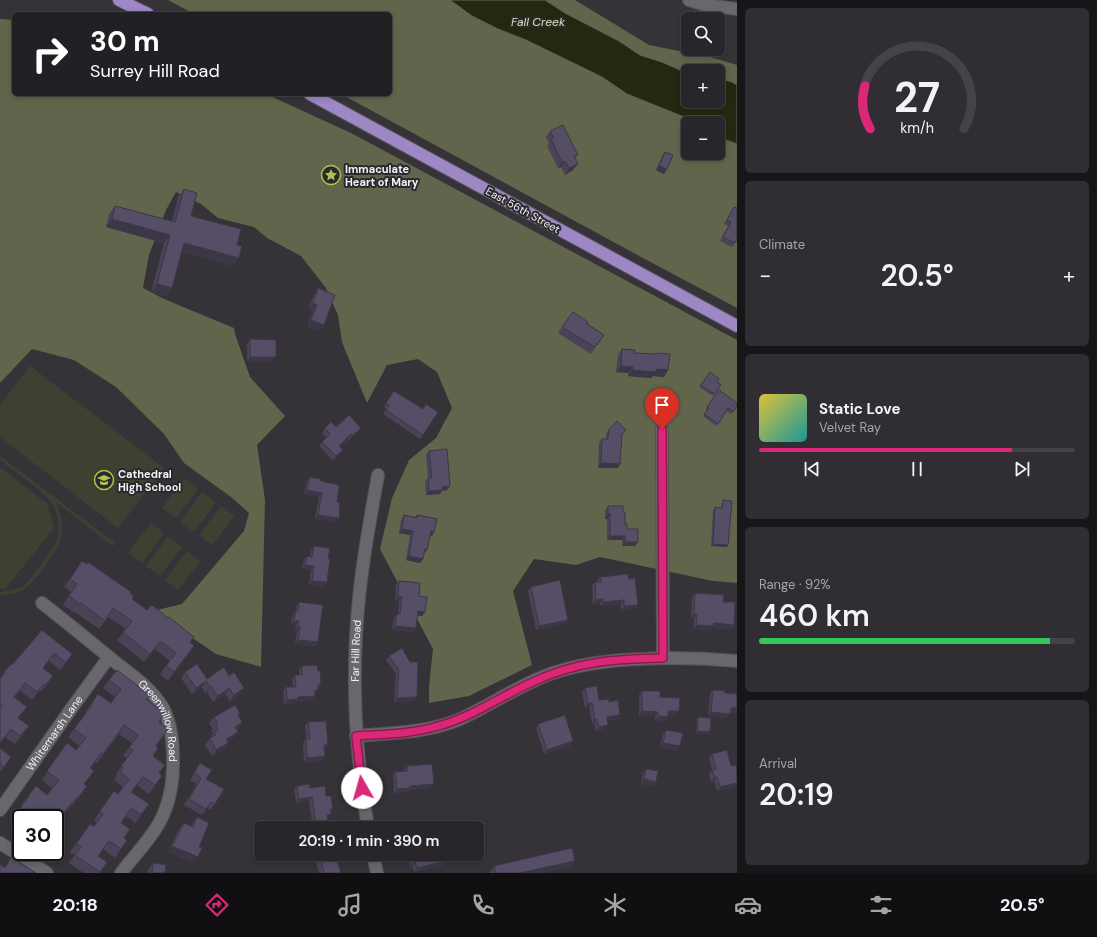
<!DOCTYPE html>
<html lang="en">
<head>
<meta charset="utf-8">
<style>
	:root { --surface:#28262a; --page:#302e32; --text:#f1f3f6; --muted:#a5a5a8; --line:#444347; --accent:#db2777 }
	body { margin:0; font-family:"DM Sans",sans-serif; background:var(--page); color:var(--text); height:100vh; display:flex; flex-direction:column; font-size:15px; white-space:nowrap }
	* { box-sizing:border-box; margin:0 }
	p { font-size:13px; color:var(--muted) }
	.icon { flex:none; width:22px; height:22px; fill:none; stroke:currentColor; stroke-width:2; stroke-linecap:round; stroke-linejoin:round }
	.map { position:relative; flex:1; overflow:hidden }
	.side { display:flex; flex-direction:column; gap:8px; padding:8px; background:#161517; width:360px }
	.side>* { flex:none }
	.guide { position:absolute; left:12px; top:12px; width:380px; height:84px; border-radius:6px; box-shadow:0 2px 6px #0003,0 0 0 1px var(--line); background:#202124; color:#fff; overflow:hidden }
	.tools { position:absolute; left:681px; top:12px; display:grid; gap:8px }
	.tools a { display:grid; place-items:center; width:44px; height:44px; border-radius:6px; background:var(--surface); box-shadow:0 2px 6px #0003,0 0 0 1px var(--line); font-size:20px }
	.speed { position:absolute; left:12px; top:809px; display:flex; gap:8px; font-size:20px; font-weight:700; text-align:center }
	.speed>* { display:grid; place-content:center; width:52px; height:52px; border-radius:50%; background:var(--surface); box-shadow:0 2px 6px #0003,0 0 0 1px var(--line); line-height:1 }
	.speed .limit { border:2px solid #111; border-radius:6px; background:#fff; color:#111 }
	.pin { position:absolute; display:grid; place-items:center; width:34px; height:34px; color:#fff; margin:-41px -17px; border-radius:50% 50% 50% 0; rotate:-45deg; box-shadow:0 0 4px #0007 }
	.pin .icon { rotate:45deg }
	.me { position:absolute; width:44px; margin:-22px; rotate:353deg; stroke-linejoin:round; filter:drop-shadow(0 0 3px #0008) }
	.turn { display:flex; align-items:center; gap:14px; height:84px; padding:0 12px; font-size:18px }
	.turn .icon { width:52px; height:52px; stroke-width:2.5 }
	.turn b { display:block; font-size:28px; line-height:34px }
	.big { font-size:30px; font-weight:600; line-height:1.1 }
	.side .widget { flex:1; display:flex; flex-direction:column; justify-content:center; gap:6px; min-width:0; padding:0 14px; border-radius:6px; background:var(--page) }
	.side .dial { align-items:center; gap:0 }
	.dial svg { height:104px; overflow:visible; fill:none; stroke:var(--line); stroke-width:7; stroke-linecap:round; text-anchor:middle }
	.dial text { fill:var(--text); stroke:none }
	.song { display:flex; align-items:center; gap:12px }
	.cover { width:48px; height:48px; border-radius:6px; background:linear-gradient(135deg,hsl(50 70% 55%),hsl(180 70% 35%)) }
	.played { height:4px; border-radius:2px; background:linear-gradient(90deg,var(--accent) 80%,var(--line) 80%) }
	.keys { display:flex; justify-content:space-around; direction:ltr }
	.heat { display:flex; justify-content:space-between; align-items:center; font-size:22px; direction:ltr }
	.charge { height:6px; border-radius:3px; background:linear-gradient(90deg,#34c759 92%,var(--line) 0) }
	.trip { position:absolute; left:254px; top:821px; width:230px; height:40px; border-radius:6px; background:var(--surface); box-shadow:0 2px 6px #0003,0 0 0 1px var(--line); font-weight:600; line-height:40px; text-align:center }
	.dock { display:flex; height:64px; justify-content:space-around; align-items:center; background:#100f11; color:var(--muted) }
	.dock .icon { width:28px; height:28px }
	.dock .current { color:var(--accent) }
	.dock b { font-size:18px; color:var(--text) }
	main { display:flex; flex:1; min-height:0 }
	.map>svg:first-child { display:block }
</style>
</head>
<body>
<main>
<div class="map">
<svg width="737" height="873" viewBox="0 0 737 873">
	<rect width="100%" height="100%" fill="#353338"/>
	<g fill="#3e4132">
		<path d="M30,366L164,468L118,528L0,437V405Z"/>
		<path d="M0,456L115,543L113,546L56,502C60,514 64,525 61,538C60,547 34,583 26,588C19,593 9,595 0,595V592C10,591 21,589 28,582L55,545C63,529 58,508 46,496C41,491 35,486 29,482C20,475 10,467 0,460Z"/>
		<path d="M0,467L47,504L54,528L5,589L0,588Z"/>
		<path d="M184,478L198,489L176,518L162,508Z"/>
		<path d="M202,492L216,502L194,532L180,522Z"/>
		<path d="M221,506L234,516L212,545L199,535Z"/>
		<path d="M151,523L164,533L142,563L128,553Z"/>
		<path d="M168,537L182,547L160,576L146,566Z"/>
		<path d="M187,551L200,561L178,590L165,580Z"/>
	</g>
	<g fill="#60654b">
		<path d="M168,0H450L472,16L498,29L526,40L602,77L627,94L689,119L695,123H688V153H718V137L737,144V308L643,258L341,94H390V14H194Z"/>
		<path d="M545,0H575L649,45L710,57L737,65V85L732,82L718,78V71H688L680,70L662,62L640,55L619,41L565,13Z"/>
		<path d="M0,19L14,20V94H266L353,134L737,340V583L713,581L600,557L576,565L534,559L513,591L532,665L469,696L429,703V686L433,649L380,549L392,498L409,460L436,438L452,408L437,372L418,359L387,365L367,403L346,352L342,342L338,315L326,288L301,256L267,238L254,227L218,218L201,204L176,192L166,210L149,255L143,288L164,299L234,328L235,334L250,377L285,416L257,445L265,500L261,667L216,654L153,611L182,604L244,531L249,513L231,497L184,463L164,434L116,387L74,360L32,349L0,383Z"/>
	</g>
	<path fill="#242810" stroke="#626454" d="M447,0H545L565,13L619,41L640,55L662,62L680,70L688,71V101H718V78L732,82L737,85V144L718,137V123H695L689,119L627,94L602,77L526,40L498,29L472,16L450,0Z"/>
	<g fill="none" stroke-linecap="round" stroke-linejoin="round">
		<defs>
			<g id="minor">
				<path d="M689,0L705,5L737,9"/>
				<path d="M662,429L663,658"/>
				<path id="s1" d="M42,603C66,622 91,642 115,662C132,675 152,689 163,708C172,725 173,744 173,764C173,786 169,806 158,825C148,842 133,857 121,873"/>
				<path d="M356,736C391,733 426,733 458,720C490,706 520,684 553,673C593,660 629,659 670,658C693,658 715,659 737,661"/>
				<path id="s2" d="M0,810L71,709L109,657"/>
				<path id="s3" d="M368,828C355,752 351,675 359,598C363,556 371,515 378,475"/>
				<path d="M0,843L47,873"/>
				<path d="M373,854L377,873"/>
			</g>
			<g id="major">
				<path d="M119,0L148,14"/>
				<path d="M310,94L737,326"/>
			</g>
		</defs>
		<use href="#minor" stroke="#545256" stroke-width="14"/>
		<use href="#major" stroke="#545256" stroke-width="14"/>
		<use href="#minor" stroke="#69676d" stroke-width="12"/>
		<use href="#major" stroke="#9e87c5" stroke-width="12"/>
	</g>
	<g fill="#4a4358">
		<path d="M550,131L578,155L575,158L573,170L565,175L561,167L558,168L547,146L549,143L546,137Z"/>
		<path d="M665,152L667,169L664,174L656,170L662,156Z"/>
		<path d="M184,189L191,216L237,245L239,258L233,266L182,252L167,296L151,292L164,243L106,227L109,214L115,206L172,221L178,197Z"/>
		<path d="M734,207L735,243L732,247L720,241L728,226L724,224Z"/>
		<path d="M318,288L320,331L307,327L313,311L308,309L314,295Z"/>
		<path d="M573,312L587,324L604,335L591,354L558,333Z"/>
		<path d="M250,339L273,361H247V344Z"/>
		<path d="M622,349L634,353L656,354L657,353L668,370L664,377L653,376L651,378L628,376V373L616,372L618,355Z"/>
		<path d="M710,372L717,382L721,385L713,396L699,387Z"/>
		<path d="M719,390L737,406L731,414L727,411L716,426L703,416L707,410L706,409Z"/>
		<path d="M394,391L423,409L438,412L420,439L383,414L386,409L384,407Z"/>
		<path d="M336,427L361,428L358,432L349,440L348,439L340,447V454L333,461L319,446L322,442L326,437L322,433L325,428Z"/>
		<path d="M609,429L623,434L622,435L618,468H598L599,443L602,439H606V434Z"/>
		<path d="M429,451L447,490L442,491L440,494L426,495L425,482L428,478L426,455Z"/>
		<path d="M310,477L321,481L337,502L339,518L336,522L315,519L319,497L304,494L307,481Z"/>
		<path d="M723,500L727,547L711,546L713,510L715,507L721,508L722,502Z"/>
		<path d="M608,506L623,512L625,524L635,546H622V540H607V519H605V510Z"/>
		<path d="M404,515L415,517L417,515L434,532L432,536H430L427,550L424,554L423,559L420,563L406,560L410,535L399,533L401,520Z"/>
		<path d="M314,546L328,559L327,582L324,587L309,585L311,570L302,569L304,560L307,556L310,557L311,550Z"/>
		<path d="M82,561L130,593L132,599L147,610L194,637L190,643L194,646L168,681L160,674L170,661L155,649L144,662L117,640L126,629L108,617L99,629L75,612H74L63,605L71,592L64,587Z"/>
		<path d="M600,577L629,579L638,605L635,609L621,611V604L600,606V603L593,604L592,586L595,582H597V581Z"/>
		<path d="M399,581L419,596L425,612L422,616H417L416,628L413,632L392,630L394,618L397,614H398L399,601H395L396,585Z"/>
		<path d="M531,587L568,620L565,624L536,630L528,591Z"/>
		<path d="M695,593L723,602L734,625L731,629L712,628L711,630L693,629L694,619L691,618L692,597Z"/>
		<path d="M299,602L318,642L315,647L295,644L297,632L295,631L296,625H291L293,615L296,611V606Z"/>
		<path d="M42,630L67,662L60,670L49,661L43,668L48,684L40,692L39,691L32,700L20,691L15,697L18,718L29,726L15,744L5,737L0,744V678L4,672L12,665Z"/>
		<path d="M389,656L417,697L414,701L394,702L396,674L386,660Z"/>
		<path d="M302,666L318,671L321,684L318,688L312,700L297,701L296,703L284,704L283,691L286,687H293L292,680L295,675H299V670Z"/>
		<path d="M117,670L147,699L159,722L156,746L153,756L159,774L162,776L149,794L137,785L132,792L149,804L135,823L126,816L121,823L124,838L127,840L115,858L103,849L98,856L107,862L100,873H84L69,863L75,855L70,852L90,824L94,826L97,822L94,820L114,791L118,794L123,787L114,780L117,775L116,774L127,758L123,756L132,743L119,734L97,763L95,762L90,769L81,794L72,806L71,805L67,811L66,810L60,818H21V830L20,831L10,823L23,804H22L36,786L47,795L52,788L42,780L67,743L76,750L80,746L68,737L86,713L85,712L98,694L111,703L115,697L103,688Z"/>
		<path d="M185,672L207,679L229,676L244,688L240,694L230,701L225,694L213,702L207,692L205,693L202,687L192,694L181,678Z"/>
		<path d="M585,688L599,700L609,702L617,719L607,720L605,729L596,731L594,724H592L589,707L585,708L582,692Z"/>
		<path d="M713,690L725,693L737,694V713L730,712L727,718L708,716L710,694Z"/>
		<path d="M642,691L660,697L676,715H668V717L665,721H655V716H639V695Z"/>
		<path d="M240,713L238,716L242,722L238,729L236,730L238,732L233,738L227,742L228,743L224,749L212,756L205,745L213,734L211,731L213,729L209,723L214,717Z"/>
		<path d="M698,717L709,734L696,733L697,719Z"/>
		<path d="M308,722L328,745L325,749H324L325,756L322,760L304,762L303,743L306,739L305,726Z"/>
		<path d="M538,724L570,746L544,754L536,728Z"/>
		<path d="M666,730L677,751L660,747L663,734Z"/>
		<path d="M0,748L6,764L0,772Z"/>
		<path d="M712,754L731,766L736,774L737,778V784L735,787L717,791L714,781L711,782L709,774L712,770L709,758Z"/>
		<path d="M200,763L206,779L215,804L210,810L207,808L202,815L184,805L197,784L190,780Z"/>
		<path d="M407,766L431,788L409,790L407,792L394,794L393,776L395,772L404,771V770Z"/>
		<path d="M646,769L656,782L653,786L641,784L643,773Z"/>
		<path d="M297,786L310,788L326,796L333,809L331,812V814L327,818L325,826L313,828L309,801L296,803L294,790Z"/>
		<path d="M197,817L193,863L168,852L179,829L184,823L191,826Z"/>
		<path d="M318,854H335L341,873H319L315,858Z"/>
		<path d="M407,854H445L443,865L414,872L412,867H410Z"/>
		<path d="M153,863L165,873H148V870Z"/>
		<path d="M494,866L570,867L543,873H490V872Z"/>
	</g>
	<g fill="#3c3747">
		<path d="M565,161L561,167L558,168L562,162Z"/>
		<path d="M578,164L573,170L565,175L569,168Z"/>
		<path d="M659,166L667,169L664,174L656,170Z"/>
		<path d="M112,219L170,235L164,243L106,227Z"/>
		<path d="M184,243L239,258L233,266L179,251Z"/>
		<path d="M157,284L172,288L167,296L151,292Z"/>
		<path d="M313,303L317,305L313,311L308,309Z"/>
		<path d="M311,320L324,325L320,331L307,327Z"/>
		<path d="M250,357H276L273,361H247Z"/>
		<path d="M621,366L633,367L628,373L616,372Z"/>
		<path d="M656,369L668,370L664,377L653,376L651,378L628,376L632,370Z"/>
		<path d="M361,428L358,432L349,440L352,436Z"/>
		<path d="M351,434L348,439L336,450L339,446Z"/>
		<path d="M343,450L340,454L333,461L336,456Z"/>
		<path d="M601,463L620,464L618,468H598Z"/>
		<path d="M450,486L447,490L442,491L440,494L426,495L429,491L442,487Z"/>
		<path d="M307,490L322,493L319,497L304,494Z"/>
		<path d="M608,514H610L607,519H605Z"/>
		<path d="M318,515L339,518L336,522L315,519Z"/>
		<path d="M402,529L413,531L410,535L399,533Z"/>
		<path d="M431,531L434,532L432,536L428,535Z"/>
		<path d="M610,536H625L622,540H607Z"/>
		<path d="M625,542H638L635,546H622Z"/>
		<path d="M713,544L728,545L727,547L711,546Z"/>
		<path d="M409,556L423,559L420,563L406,560Z"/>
		<path d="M305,565L314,566L311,570L302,569Z"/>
		<path d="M312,581L327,582L324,587L309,585Z"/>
		<path d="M398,597H402L399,601H395Z"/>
		<path d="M603,599L600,603L593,604L596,600Z"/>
		<path d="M624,600L621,604L600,606L603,602Z"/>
		<path d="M638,605L635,609L621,611L624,606Z"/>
		<path d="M418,611L425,612L422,616L415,615Z"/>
		<path d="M694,614H697L694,619L691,618Z"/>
		<path d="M568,620L565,624L536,630L539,626Z"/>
		<path d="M294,621H299L296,625H291Z"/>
		<path d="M714,623L734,625L731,629L712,628L711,630L693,629L696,625Z"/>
		<path d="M395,626L416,628L413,632L392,630Z"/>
		<path d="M298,627H300L297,632L295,631Z"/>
		<path d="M298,640L318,642L315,647L295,644Z"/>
		<path d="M194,646L189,654L168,681L174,672Z"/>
		<path d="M206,681L202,687L192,694L196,688Z"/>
		<path d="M211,686L207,692L205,693L210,687Z"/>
		<path d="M229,688L225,694L213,702L218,696Z"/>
		<path d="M244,688L240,694L230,701L234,695Z"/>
		<path d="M315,690H318L315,694Z"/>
		<path d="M315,696L312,700L297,701L296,703L284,704L287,700L298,697Z"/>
		<path d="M417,697L414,701L394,702L397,698Z"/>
		<path d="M592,703L589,707L585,708L588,704Z"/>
		<path d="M731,708H737V713L728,712Z"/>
		<path d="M642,711L658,712L655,716H639Z"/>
		<path d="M668,711H679L676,715H665Z"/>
		<path d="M711,712L730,714L727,718L708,716Z"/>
		<path d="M620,715L617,719L604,721L607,717Z"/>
		<path d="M658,716L668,717L665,721H655Z"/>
		<path d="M597,719L594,724H592L595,720Z"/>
		<path d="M242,722L238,729L230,733L235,727Z"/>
		<path d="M608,725L605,729L596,731L599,727Z"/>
		<path d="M697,731L710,732L709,734L696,733Z"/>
		<path d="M238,732L233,738L221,745L226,739Z"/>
		<path d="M573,741L570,746L544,754L547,750Z"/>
		<path d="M228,743L224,749L212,756L216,750Z"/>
		<path d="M663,743L680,746L677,751L660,747Z"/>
		<path d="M324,745H328L325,749H321Z"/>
		<path d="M325,756L322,760L304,762L307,758Z"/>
		<path d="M714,777H717L714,781L711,782Z"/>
		<path d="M644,779L656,782L653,786L641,784Z"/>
		<path d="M737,783V784L735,787L717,791L720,787Z"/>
		<path d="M434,784L431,788L409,790L407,792L394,794L397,789L410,786Z"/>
		<path d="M312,797L309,801L296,803L299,799Z"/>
		<path d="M331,814L328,818L324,819L327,815Z"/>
		<path d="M328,822L325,826L313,828L316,824Z"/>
		<path d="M172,846L198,857L193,863L168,852Z"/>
		<path d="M446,861L443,865L414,872L417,868Z"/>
		<path d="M575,861L570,867L543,873H520Z"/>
		<path d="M415,862L412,867H410L413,863Z"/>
	</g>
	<g fill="#564e66" stroke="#3c3747">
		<path d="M563,125L578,155L574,156L578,164L569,168L565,161L562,162L551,139L554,138L550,131Z"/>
		<path d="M665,152L673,155L667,169L659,166Z"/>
		<path d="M184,189L197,193L191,216L241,229L237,245L242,246L239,258L184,243L172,288L157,284L170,235L112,219L115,206L175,222Z"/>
		<path d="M734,207L737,208V239L735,243L723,237L731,222L727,220Z"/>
		<path d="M318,288L335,295L324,325L311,320L317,305L313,303Z"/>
		<path d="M573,312L588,322L587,324L604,335L595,347L562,327Z"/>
		<path d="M250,339L276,340V357H250Z"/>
		<path d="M622,349L635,350L634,353L657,354V353L670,354L668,370L656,369V372L632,370L633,367L621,366Z"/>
		<path d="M710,372L719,379L717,382L721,385L714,394L701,385Z"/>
		<path d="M719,390L737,403V406L733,412L728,408L718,424L704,414L709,408L707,407Z"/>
		<path d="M394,391L423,409L426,404L438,412L423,435L386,410L389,405L386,403Z"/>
		<path d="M349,415L361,428L352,436L351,434L339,446L343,450L336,456L322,442L330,434L325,428L331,422L336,427Z"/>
		<path d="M617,421L626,430L622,434L620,464L601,463L602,439H608L609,429Z"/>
		<path d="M447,449L450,486L442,487L443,490L429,491L428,478H432L429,451Z"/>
		<path d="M310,477L321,479V481L339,485L337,502L340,503L339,508L340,509L339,518L318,515L322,493L307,490Z"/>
		<path d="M723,500L732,501L728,545L713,544L715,507L722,508Z"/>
		<path d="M608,506H623V512H625V524H627V529H638V542H625V536H610V514H608Z"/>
		<path d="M404,515L417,518V515L437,519L434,532L431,531L427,550L425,549L423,559L409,556L413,531L402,529Z"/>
		<path d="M314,546L330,548L328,559H330L327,582L312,581L314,566L305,565L307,556L312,557Z"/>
		<path d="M82,561L87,564L88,562L131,592L130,593L134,596L132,599L147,610L152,605L168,618L169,617L194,637L190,642L194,646L174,672L166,666L176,653L160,641L150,654L123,632L132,621L113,608L105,621L81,603L80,604L69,596L77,584L70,579Z"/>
		<path d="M628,574L629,579L635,578L638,605L624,606V600L603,602V599L596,600L595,582H601L600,577Z"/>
		<path d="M560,580L568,620L539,626L531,587Z"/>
		<path d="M399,581L420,583L419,596L427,597L425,612L418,611L416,628L395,626L397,614H400L402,597H398Z"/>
		<path d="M695,593L724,595L723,602H735L734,625L714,623L713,626L696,625L697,614H694Z"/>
		<path d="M299,602L323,605L318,642L298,640L300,627H298L299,621H294L296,611H298Z"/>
		<path d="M42,630L72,654L66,663L54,653L43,668L53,676L46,685L44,684L37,692L25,683L14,697L27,707L18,718L29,726L20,736L11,729L0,743V709L2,706L0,705V679L5,673L4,672L11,664L12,665Z"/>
		<path d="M402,648L410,662H418L417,697L397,698L399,670L389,656Z"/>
		<path d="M197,664L207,679L224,667L229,676L234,672L244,688L234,695L229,688L218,696L211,686L210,687L206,681L196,688L185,672Z"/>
		<path d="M317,665L318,671H320L321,684H318V690H315V696L298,697V699L287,700L286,687H296L295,675H302V666Z"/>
		<path d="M117,670L150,695L146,699L165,713L159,722L168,729L156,746L158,748L153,756L165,765L159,773L162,776L155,785L143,777L131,792L149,804L141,815L131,808L121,823L130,829L124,838L127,840L121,849L109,841L98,856L107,862L100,872L75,855L81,847L76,844L90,824L94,826L103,814L100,811L114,791L118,794L129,779L120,772L123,767L121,766L133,750L129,748L138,735L124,725L103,754L101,753L90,768L94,771L84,784L87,786L78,798L77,797L73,803L72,802L60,818L61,819L57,824L59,825L55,831V818H21L16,814L29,796H28L36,786L47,795L59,780L47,771L67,743L76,750L86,738L74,729L92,705L91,704L98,694L111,703L121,689L109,680Z"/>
		<path d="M597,686L599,700L609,699V702L618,700L620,715L607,717L608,725L599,727L597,719L595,720L592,703L588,704L585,688Z"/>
		<path d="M713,690L725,691V693L737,694V708H731L730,714L711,712Z"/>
		<path d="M642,691H660V697L680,698L679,711H668V717L658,716V712L642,711Z"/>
		<path d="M235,705L240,713L238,714L242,722L235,727L238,732L226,739L228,743L216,750L210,738L216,735L214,732L218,730L216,725L218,724L214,717Z"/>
		<path d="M565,715L573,741L547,750L538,724Z"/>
		<path d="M698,717L711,718L710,732L697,731Z"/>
		<path d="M326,721L328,745H324L325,756L307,758L306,739H310L308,722Z"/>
		<path d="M666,730L683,733L680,746L663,743Z"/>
		<path d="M0,748L11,757L4,767L0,764Z"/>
		<path d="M727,750L731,766L736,765L737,770V772H736L737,778V783L720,787L717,777H714L712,770L716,769L712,754Z"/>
		<path d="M200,763L212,770L206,779L224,789L215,804L211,802L206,809L189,799L201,778L194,773Z"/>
		<path d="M432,764L434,784L410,786V788L397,789L395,772L407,771L406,770H408L407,766Z"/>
		<path d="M646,769L658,771L656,782L644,779Z"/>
		<path d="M309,784L310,788L325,786L326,796H331L333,809H330L331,814L327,815L328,822L316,824L312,797L299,799L297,786Z"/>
		<path d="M197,817L209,823L199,847L202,848L198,857L172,846L184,823L193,827Z"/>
		<path d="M572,848L575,861L520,873H496L494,866Z"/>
		<path d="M320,854H335L341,873H324Z"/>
		<path d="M411,854H445L446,861L417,868L415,862L413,863Z"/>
		<path d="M11,857L36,873H0V864L5,868Z"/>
		<path d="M153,863L166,865L165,873H152Z"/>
	</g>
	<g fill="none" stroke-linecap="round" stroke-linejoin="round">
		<defs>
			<path id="route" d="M362,788L356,736C384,734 412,734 438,726C473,717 502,695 535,681C578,661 616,659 663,658L662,429"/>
		</defs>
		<use href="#route" stroke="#8e194d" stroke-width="10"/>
		<use href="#route" stroke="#db2777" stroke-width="7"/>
	</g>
	<defs>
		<symbol id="sight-ring" viewBox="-11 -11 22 22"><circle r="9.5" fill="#2b292e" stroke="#b3c24b" stroke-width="1.5"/><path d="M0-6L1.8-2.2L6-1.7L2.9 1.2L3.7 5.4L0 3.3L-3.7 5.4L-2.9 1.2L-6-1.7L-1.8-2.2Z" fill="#b3c24b"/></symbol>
		<symbol id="school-ring" viewBox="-11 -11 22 22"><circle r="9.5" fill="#2b292e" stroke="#b3c24b" stroke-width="1.5"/><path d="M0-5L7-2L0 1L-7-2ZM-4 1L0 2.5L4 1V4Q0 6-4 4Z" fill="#b3c24b"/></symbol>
	</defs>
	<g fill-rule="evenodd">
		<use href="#sight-ring" x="320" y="164" width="22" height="22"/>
		<use href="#school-ring" x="93" y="469" width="22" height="22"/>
	</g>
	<g text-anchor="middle" stroke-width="4" stroke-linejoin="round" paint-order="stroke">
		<g font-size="11" font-weight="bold" fill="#f1f0f3" stroke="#2b292e" text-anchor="start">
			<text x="345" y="173">Immaculate<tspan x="345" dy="13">Heart of Mary</tspan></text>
			<text x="118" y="478">Cathedral<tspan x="118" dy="13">High School</tspan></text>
		</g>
		<g font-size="11" fill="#f1f0f3" stroke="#2b292e">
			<text transform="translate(523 210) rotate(29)" y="4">East 56th Street</text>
			<text dy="4" stroke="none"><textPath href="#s3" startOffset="178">Far Hill Road</textPath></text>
			<text dy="4" stroke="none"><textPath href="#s1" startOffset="171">Greenwillow Road</textPath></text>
			<text dy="4" stroke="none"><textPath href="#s2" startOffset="94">Whitemarsh Lane</textPath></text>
		</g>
		<g font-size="12" font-style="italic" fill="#d9e2ad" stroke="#2b292e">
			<text x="538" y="26">Fall Creek</text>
		</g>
	</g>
</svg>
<div class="tools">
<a><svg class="icon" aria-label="search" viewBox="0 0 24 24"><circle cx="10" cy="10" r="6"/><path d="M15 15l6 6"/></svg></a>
<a>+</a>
<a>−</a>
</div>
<div class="speed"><div class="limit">30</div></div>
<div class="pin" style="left:662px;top:429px;background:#d93025"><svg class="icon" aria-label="arrive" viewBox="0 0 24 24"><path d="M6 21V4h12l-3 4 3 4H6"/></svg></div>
<svg class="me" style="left:362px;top:788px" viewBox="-20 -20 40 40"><circle r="19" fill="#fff"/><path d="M0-13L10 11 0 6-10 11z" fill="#db2777"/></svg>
<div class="trip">20:19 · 1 min · 390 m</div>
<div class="guide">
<div class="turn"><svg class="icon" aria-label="right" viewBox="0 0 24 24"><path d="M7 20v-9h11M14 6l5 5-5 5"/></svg><div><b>30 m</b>Surrey Hill Road</div></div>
</div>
</div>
<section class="side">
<div class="widget dial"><svg viewBox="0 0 100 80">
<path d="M14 69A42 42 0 1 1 86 69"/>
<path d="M14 69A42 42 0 0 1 10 36" stroke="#db2777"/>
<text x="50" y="56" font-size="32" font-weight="700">27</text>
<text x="50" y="72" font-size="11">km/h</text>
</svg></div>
<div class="widget"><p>Climate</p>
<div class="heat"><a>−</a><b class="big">20.5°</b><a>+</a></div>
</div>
<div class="widget">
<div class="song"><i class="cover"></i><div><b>Static Love</b><p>Velvet Ray</p></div></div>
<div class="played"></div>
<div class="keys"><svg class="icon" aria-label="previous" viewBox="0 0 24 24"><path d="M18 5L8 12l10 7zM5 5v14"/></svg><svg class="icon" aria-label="pause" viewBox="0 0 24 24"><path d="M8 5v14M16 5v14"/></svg><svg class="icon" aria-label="next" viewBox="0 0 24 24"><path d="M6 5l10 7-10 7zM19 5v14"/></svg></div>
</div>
<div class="widget"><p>Range · 92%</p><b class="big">460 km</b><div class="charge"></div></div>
<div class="widget"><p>Arrival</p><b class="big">20:19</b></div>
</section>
</main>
<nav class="dock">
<b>20:18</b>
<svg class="icon current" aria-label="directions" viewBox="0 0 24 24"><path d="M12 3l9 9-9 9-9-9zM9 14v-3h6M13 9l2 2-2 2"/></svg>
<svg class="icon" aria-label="music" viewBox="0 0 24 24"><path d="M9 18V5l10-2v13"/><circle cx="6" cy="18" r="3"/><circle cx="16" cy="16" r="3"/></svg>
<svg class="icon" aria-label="phone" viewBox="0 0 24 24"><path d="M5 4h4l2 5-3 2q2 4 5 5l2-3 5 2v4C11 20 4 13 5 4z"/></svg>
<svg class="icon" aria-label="climate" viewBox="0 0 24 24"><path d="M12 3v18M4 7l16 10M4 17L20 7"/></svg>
<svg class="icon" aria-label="car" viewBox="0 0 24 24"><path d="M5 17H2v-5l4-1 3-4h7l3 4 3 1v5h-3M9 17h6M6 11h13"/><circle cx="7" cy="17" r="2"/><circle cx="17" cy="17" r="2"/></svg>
<svg class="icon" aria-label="filters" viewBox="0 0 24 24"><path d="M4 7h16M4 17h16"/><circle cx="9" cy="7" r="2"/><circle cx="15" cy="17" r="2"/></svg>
<b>20.5°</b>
</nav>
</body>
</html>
